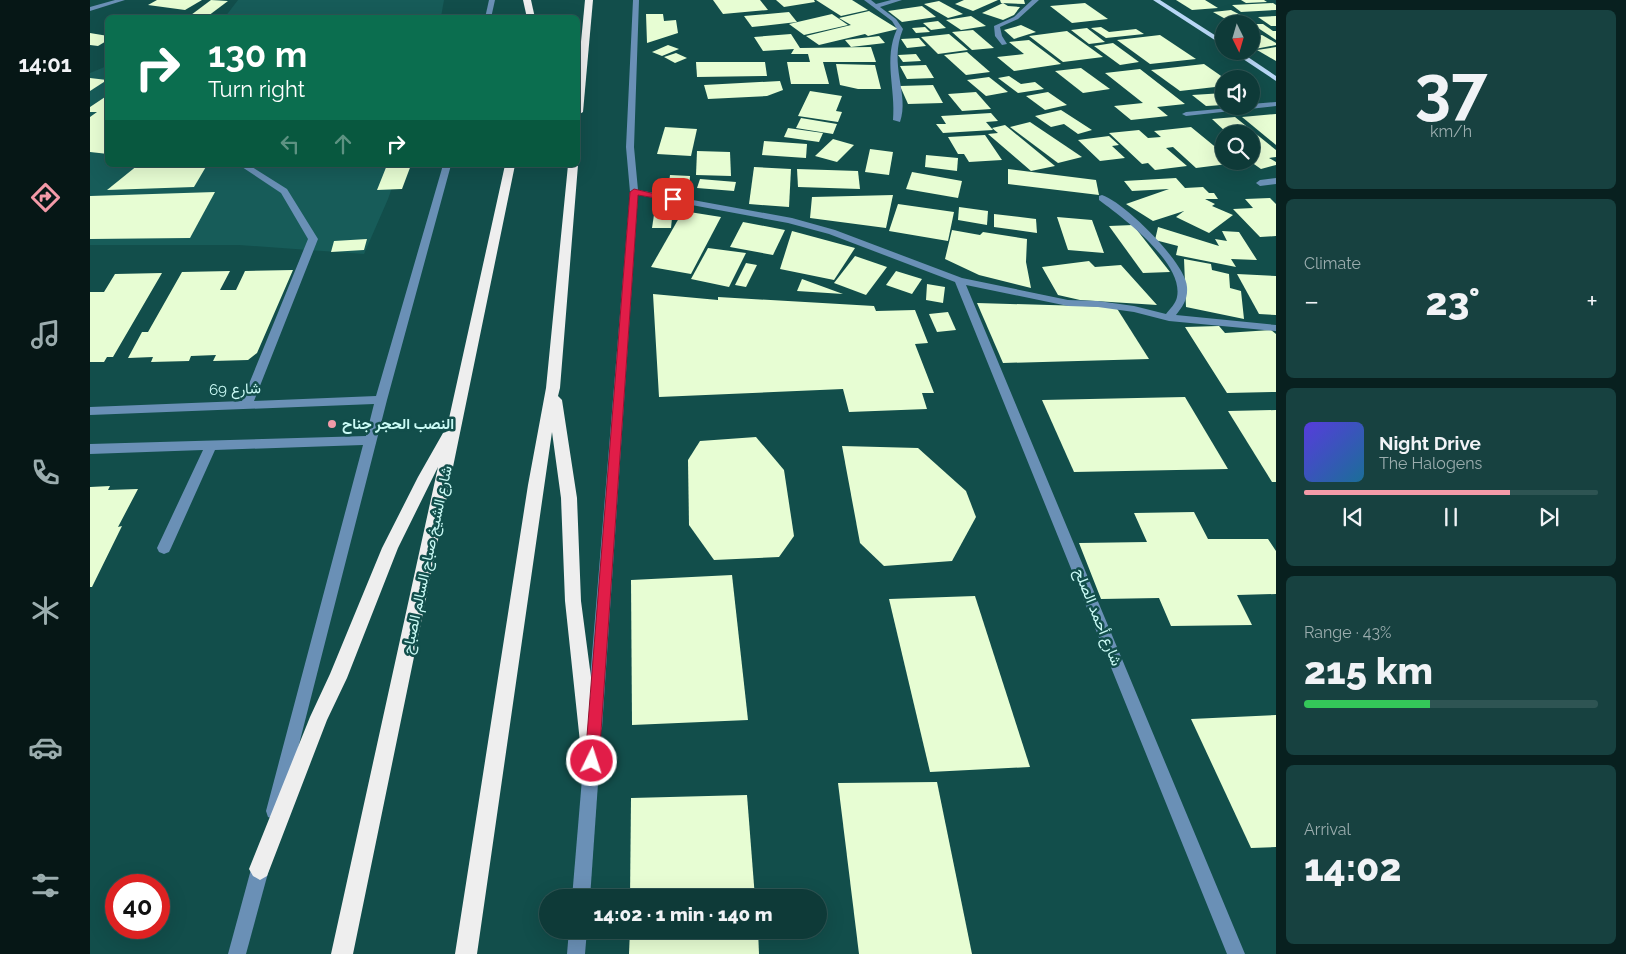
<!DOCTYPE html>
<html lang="en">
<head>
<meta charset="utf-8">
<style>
	:root { --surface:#0e3a38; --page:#174140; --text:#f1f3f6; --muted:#9badae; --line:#2e5453; --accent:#f39aa8 }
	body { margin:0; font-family:Raleway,Vazirmatn,sans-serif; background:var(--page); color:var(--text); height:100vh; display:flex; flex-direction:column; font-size:19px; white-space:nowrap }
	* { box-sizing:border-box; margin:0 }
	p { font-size:16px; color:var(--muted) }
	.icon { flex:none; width:28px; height:28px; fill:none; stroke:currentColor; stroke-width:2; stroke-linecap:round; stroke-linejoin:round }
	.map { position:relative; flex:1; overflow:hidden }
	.drawer { display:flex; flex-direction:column; gap:10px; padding:10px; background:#08201f; width:350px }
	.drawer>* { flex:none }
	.banner { position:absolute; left:15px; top:15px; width:475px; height:152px; border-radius:8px; box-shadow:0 5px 20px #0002,0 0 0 1px var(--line); background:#0b6e4f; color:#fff; overflow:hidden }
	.needle { width:32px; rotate:175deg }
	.controls { position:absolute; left:1125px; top:15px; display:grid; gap:10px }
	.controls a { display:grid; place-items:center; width:45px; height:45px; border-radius:50%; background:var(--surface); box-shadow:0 5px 20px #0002,0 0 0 1px var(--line); font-size:25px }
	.speed { position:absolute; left:15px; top:874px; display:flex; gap:10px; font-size:25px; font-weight:700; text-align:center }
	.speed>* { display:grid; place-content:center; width:65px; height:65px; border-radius:50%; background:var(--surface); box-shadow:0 5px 20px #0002,0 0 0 1px var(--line); line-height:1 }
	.speed .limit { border:8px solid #d22; background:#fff; color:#111 }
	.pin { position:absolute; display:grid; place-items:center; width:42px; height:42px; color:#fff; margin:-21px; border-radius:10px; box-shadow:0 2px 8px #0006 }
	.me { position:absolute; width:55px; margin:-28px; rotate:4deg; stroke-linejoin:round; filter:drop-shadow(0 0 4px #0008) }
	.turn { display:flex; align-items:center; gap:18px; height:105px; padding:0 20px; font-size:22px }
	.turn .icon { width:65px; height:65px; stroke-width:2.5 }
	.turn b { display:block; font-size:35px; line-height:42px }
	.lanes { display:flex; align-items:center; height:48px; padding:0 20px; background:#0003; justify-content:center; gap:25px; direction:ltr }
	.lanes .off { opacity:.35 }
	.big { font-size:38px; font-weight:800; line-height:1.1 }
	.drawer .tile { flex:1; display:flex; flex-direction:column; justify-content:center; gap:8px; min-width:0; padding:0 18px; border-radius:8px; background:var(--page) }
	.drawer .dial { align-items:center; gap:0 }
	.dial b { font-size:65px; line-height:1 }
	.song { display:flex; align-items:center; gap:15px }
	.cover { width:60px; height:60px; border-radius:8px; background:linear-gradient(135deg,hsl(250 70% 55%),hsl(200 70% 35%)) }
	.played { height:5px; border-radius:2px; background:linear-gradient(90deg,var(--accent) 70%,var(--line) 70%) }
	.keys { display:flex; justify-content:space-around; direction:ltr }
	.heat { display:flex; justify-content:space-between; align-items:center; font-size:28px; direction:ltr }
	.charge { height:8px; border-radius:4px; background:linear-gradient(90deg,#34c759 43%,var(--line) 0) }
	.trip { position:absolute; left:449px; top:889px; width:288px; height:50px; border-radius:25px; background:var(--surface); box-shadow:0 5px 20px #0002,0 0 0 1px var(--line); font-weight:800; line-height:50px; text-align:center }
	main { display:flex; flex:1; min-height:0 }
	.tabs { display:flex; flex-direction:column; width:90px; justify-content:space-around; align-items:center; background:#061716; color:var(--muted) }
	.tabs .icon { width:35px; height:35px }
	.tabs .current { color:var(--accent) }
	.tabs b { font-size:22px; color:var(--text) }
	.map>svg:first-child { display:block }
</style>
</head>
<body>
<main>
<nav class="tabs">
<b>14:01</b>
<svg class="icon current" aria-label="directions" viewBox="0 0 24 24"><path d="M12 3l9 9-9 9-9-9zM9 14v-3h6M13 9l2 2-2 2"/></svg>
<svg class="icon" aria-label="music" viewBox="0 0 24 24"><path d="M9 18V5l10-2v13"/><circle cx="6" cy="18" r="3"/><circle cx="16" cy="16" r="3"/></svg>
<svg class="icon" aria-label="phone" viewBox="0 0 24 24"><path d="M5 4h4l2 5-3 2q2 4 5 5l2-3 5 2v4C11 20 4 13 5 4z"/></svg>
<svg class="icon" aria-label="climate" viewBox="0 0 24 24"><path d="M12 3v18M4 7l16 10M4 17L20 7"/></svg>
<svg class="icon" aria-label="car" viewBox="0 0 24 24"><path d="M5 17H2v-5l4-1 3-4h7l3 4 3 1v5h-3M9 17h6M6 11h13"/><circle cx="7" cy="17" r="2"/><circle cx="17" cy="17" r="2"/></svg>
<svg class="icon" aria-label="filters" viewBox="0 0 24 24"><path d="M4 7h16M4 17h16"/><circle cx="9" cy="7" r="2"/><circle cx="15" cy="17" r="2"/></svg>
</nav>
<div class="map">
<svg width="1186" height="954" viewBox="0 0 1186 954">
	<rect width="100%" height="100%" fill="#124e4b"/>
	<g fill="#175c59">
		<path d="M148,0H354L351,17H135Z"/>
		<path d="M17,66L18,165H310L298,199L274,254L149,245H0V73Z"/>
	</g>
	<g fill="#e7fdd3">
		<path d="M67,0H112L95,10L58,5Z"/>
		<path d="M121,0L138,1L118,16L101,15Z"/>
		<path d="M623,0H670L678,10L633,14Z"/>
		<path d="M686,0H724L725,2L694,7Z"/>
		<path d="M726,0H762L778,10L751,16Z"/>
		<path d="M874,0H908L883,11L865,4Z"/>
		<path d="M910,0H934L935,4L911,3Z"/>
		<path d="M1086,0H1115L1128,8L1102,10Z"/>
		<path d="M1151,0H1174L1177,2L1156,3Z"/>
		<path d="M849,1L873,14L858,18L834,4Z"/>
		<path d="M913,3L918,6L930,7L924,15L913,20L892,13Z"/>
		<path d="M995,3L1018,19L982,23L960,6Z"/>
		<path d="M1183,3L1186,5V10L1151,12L1142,5Z"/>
		<path d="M832,6L846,17L812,22L798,11Z"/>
		<path d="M1141,10L1158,19L1139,21L1123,12Z"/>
		<path d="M779,11L808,29L778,36L775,34L729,45L716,36L761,25L749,18Z"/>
		<path d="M699,12L707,22L662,27L654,16Z"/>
		<path d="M556,14H573L574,21L586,20L588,33L557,43Z"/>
		<path d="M742,14L758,25L714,35L699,24Z"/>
		<path d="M881,16L896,26L871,30L856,20Z"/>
		<path d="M1186,16V26H1181L1168,17Z"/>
		<path d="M848,21L856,28L841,30L833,23Z"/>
		<path d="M1162,24H1173L1183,31H1186V40Z"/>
		<path d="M931,25L946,32L924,39L914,30Z"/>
		<path d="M835,27L840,32L826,33L822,28Z"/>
		<path d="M1011,27L1019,32L1046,29L1054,34L1016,38L1001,28Z"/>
		<path d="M997,28L1015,42L999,44L981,30Z"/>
		<path d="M883,30L904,48L882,50L862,32Z"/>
		<path d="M977,31L1013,57L973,62L939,36Z"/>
		<path d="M0,33L18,36V40L8,46L0,45Z"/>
		<path d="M701,34L710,48L781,47L786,62H733L739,84H701L697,62H720L718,54H701L704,49L673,51L664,37Z"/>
		<path d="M859,34L878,50L848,54L831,37Z"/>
		<path d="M1070,35L1106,59L1060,64L1027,40Z"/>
		<path d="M1172,35L1186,43V45L1165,49L1161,47V37Z"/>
		<path d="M789,36L795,43L761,47L755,40Z"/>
		<path d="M829,38L836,46L817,48L811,39Z"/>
		<path d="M939,40L971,64L924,71L907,57L934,54L919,42Z"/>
		<path d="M1023,43L1049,62L1030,65L1004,46Z"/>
		<path d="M578,45L589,49L572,56L562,52Z"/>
		<path d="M1186,47V61L1167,50Z"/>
		<path d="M877,52L900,72L876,75L854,55Z"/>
		<path d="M586,53L597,58L585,63L574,57Z"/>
		<path d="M826,54L831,61L813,62L808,55Z"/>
		<path d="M606,62H675L677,76L607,77Z"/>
		<path d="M746,64L785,65L791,89H768L750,85Z"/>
		<path d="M1114,64L1134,78V86L1090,91L1061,70Z"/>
		<path d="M836,65L844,78L817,79L810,66Z"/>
		<path d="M991,68L1020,89L993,93L965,71Z"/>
		<path d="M1050,69L1095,104L1067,107L1078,116L1041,120L1024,106L1053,103L1015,73Z"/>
		<path d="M919,76L931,84L945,82L954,89L928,93L908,78Z"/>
		<path d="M899,77L918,92L896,96L877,80Z"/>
		<path d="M0,78L17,80L0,91Z"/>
		<path d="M690,81L693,90L677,96L618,99L614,85Z"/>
		<path d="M843,85L853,103L818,104L810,86Z"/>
		<path d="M720,91L752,96L746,111L752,112L748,122L708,116Z"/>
		<path d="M886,92L901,109L872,111L858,94Z"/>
		<path d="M958,92L977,105L955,110L936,96Z"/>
		<path d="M1134,93V105L1116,106L1102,95Z"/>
		<path d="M18,95V154L0,152V117L7,112H0V107Z"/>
		<path d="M971,110L1002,130L988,134L974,124L961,127L945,116Z"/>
		<path d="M901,113L908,121L896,122L903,130L853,133L846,124H856L851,116Z"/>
		<path d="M1186,114V145L1152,117Z"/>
		<path d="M1145,117L1186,150V157L1179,158L1186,162V165L1171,169L1161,162V134H1138L1122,119Z"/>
		<path d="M711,118L747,124L743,134L706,128Z"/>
		<path d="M940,122L992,157L968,163L920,127Z"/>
		<path d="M915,125L965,166L941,171L898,134L908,133L902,128Z"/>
		<path d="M575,127L607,129L601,156L567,154Z"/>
		<path d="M1101,127L1134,154V161H1143L1145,163L1106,168L1083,147L1076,148L1097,166L1065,170L1058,163L1052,164L1019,133L1049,130L1058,138L1071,137L1064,131Z"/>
		<path d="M698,128L733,133L729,142L694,137Z"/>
		<path d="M895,135L912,160L879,162L874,154H868L858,137Z"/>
		<path d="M1019,136L1029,145L1022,146L1035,158L1010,161L988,140Z"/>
		<path d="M743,139L764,145L747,162L725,156Z"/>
		<path d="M674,141L717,144L716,158L672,155Z"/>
		<path d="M780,149L803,152L799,175L775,172Z"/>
		<path d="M607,151L640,152L641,176L606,175Z"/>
		<path d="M836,155L868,158L867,171L835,167Z"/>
		<path d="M48,165H117L104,187L17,190Z"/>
		<path d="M297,165H321L312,189L287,190Z"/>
		<path d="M664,167L701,169L699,207L659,204Z"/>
		<path d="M707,169L768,171L770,189L708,187Z"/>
		<path d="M918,169L1006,180L1009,195L918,184Z"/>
		<path d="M822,172L872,181L868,198L816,189Z"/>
		<path d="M580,175L600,176L599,193L578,192Z"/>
		<path d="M1086,178L1095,188L1113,187L1119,193H1124L1128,199H1115L1125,204L1122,206L1143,215L1119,233L1086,217L1094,211L1063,221L1036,204L1079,189L1042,191L1034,181Z"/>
		<path d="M610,179L646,182L644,191L607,188Z"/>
		<path d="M125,192L100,238L0,239V196Z"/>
		<path d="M803,195L796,228L720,218L722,197Z"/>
		<path d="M1180,198L1186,204V236L1170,237L1143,209L1163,208L1155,199Z"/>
		<path d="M808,204L864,212L858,241L799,231Z"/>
		<path d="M869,207L898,211L897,225L868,220Z"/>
		<path d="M565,208H583L581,228H562Z"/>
		<path d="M593,211L631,217L601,274L561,267Z"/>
		<path d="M904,214L946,219L947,233L904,227Z"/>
		<path d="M967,217L1002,220L1014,253L978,250Z"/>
		<path d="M653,222L695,230L683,255L640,247Z"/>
		<path d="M1043,225L1080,272L1053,273L1019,226Z"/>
		<path d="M1068,227L1129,246L1125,239L1137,241L1132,231L1149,232L1167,260L1141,259L1146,267L1086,255L1088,246L1065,240Z"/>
		<path d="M862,230L890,235L893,232L937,239L936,262L941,288L889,275L855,259Z"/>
		<path d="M702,231L765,248L744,280L690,269Z"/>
		<path d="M277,239L274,250L241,252L244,241Z"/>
		<path d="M618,248L656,253L639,287L601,279Z"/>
		<path d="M765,256L797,267L776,295L744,283Z"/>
		<path d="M1094,259L1121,264L1122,270L1139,274L1140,288L1151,291L1154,319L1096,307Z"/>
		<path d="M999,261L1005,267L1031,265L1067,305L990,300L968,295L952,267Z"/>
		<path d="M656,263L667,265L656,287L645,285Z"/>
		<path d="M203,270L167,353L158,360L123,361L126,355L101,356L99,361L61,362L63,357L38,358L52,332H58L92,272L140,271L130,290H146L155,271Z"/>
		<path d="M806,271L832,279L822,294L796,285Z"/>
		<path d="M72,273L23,357H17L14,362H0V292H14L25,274Z"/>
		<path d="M1147,274L1186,276V315L1169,314Z"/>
		<path d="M712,279L753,294L707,291Z"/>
		<path d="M837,284L855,287L853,303L836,300Z"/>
		<path d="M563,294L628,300V297L784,306L786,311L825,310L838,343L825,344L844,393H832L837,409L759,412L753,389L569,397Z"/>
		<path d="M887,303L1026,307L1059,359L913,363Z"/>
		<path d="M858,312L866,330L847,332L839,314Z"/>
		<path d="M1129,326L1135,333L1181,330L1186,334V392L1137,393L1095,327Z"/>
		<path d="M1095,397L1138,469L984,472L952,400Z"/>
		<path d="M1186,410V482H1182L1138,411Z"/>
		<path d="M666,437L694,470L704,536L689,557L624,560L599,525L598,460L610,441Z"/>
		<path d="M752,446L828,448L876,491L886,517L862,561L794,566L770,543Z"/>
		<path d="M20,486L18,490L48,489L28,527L32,526L2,587H0V487Z"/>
		<path d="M1104,512L1118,539H1178L1186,551V594L1147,595L1162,625L1081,626L1069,598L1011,599L989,543L1057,542L1044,513Z"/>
		<path d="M642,575L658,720L542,725L541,580Z"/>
		<path d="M885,596L940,767L840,772L799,599Z"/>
		<path d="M1186,715V847L1161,848L1101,719Z"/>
		<path d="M847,782L882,954H769L748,783Z"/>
		<path d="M657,795L665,898H540L541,798Z"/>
		<path d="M540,930H668L669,954H539Z"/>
	</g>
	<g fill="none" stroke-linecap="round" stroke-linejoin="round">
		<g fill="#6a90b6" fill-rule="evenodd">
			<path d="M25,0H35L0,11V7Z"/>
			<path d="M399,0H405L401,18H395Z"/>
			<path d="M543,0H549L544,147L548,190L702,218L745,230L872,278L978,300L1008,301L1044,306L1076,314C1080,309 1086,303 1087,297C1094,263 1033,218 1009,200V196L1012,195C1034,202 1096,263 1097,287C1098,299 1093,306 1086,315L1186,325V331L1079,321L1044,312L1008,307L978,306L876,285L1155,954H1137L865,282L739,234L698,223L548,195L512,728L510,733L504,736L498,733L496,728L540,192L536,147Z"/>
			<path d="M774,0H781L786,4L801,0H812L790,7L806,19L813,29C798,65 820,94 810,122L803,120C806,89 793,59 807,29L802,21Z"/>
			<path d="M942,0H949L928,19L910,27L912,36L917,44L912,45L905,36L904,26L924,17Z"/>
			<path d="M1186,102V106L1096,116L1092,114L1096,112L1161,106V104Z"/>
			<path d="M149,165H159L197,189L228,239L164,401L286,396L353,165H361L297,400L192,811L190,817L184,819L178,817L176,811L273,445L125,450L81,548L79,552L74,554L69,552L67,548L113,450L0,454V444L276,436L284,404L0,415V407L152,401L218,239L191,193Z"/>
			<path d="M1186,178V184L1170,186L1166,183L1170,180Z"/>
			<path d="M502,747L508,749L510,755L500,898H482L494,755L496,749Z"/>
			<path d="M172,853L178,856L181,862L156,954H138L163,862L166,856Z"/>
			<path d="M479,930H497L495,954H477Z"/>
		</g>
		<g fill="#b8d6f5" fill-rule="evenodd">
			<path d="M1063,0H1070L1134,41V46Z"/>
			<path d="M1141,51H1149L1186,76V81Z"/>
		</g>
		<g fill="#eee" fill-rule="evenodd">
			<path d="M433,0H441L445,18H437Z"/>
			<path d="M495,0H503L493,112L488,115V73Z"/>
			<path d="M488,164V165L470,388L468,396L472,400L487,498L491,601L512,761L509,768L502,771L495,768L492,761L475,601L471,498L462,432L387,954H365L438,485L456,388L478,165Z"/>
			<path d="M415,165H425L263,954H241L348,467L308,548L257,678L237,720L177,876L170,880L163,876L159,869L220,717L240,674L292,548L328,477L353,433L356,432Z"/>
		</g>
	</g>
	<path fill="#e11d48" stroke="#92132f" d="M544,189L587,199L583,201L548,195L509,761L507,766L502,768L497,766L495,761L540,192Z"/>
	<circle fill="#f39aa8" stroke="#124e4b" stroke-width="2" cx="242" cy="424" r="5"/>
	<g text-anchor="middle" stroke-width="5" stroke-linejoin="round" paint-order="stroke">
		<g font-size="15" fill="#cafaf5" stroke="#124e4b">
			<text transform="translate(145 389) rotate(-2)" y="5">شارع 69</text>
			<text transform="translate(337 560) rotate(-78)" y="5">شارع الشيخ صباح السالم الصباح</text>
			<text transform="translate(1008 617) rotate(68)" y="5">شارع أحمد الصلح</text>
		</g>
		<g font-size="15" font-weight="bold" fill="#cafaf5" stroke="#124e4b" text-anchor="start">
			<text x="252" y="429">النصب الحجر جناح</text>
		</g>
	</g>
</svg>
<div class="controls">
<a><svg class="needle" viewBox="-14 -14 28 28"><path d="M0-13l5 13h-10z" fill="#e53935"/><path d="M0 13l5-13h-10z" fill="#9badae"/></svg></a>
<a><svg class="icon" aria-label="sound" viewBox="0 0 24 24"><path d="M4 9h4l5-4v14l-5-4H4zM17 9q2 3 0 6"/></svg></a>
<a><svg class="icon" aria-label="search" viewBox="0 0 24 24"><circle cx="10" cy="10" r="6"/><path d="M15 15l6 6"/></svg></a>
</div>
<div class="speed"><div class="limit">40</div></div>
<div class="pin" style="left:583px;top:199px;background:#d93025"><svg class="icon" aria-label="arrive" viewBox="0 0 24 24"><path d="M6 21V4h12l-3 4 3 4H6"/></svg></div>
<svg class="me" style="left:502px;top:761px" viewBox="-20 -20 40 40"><circle r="17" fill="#e11d48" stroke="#fff" stroke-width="3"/><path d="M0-11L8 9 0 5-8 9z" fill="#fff"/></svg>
<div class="trip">14:02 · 1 min · 140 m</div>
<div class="banner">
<div class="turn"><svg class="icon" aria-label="right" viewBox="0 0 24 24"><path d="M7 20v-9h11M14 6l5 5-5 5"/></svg><div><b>130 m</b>Turn right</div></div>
<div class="lanes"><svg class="icon off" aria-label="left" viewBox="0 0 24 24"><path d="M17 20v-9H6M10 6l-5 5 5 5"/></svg><svg class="icon off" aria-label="ahead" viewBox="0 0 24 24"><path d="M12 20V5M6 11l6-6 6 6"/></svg><svg class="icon" aria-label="right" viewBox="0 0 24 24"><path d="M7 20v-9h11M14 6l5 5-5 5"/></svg></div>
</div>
</div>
<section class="drawer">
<div class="tile dial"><b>37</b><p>km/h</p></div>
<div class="tile"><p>Climate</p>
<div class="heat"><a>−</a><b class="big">23°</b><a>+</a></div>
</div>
<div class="tile">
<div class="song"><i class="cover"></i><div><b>Night Drive</b><p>The Halogens</p></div></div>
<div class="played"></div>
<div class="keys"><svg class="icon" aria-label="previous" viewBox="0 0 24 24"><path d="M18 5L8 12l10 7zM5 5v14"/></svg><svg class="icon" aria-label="pause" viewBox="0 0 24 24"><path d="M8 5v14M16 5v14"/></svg><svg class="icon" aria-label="next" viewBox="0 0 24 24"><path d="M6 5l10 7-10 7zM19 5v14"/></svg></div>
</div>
<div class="tile"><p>Range · 43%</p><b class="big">215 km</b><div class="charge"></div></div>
<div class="tile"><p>Arrival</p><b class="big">14:02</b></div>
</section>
</main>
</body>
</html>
